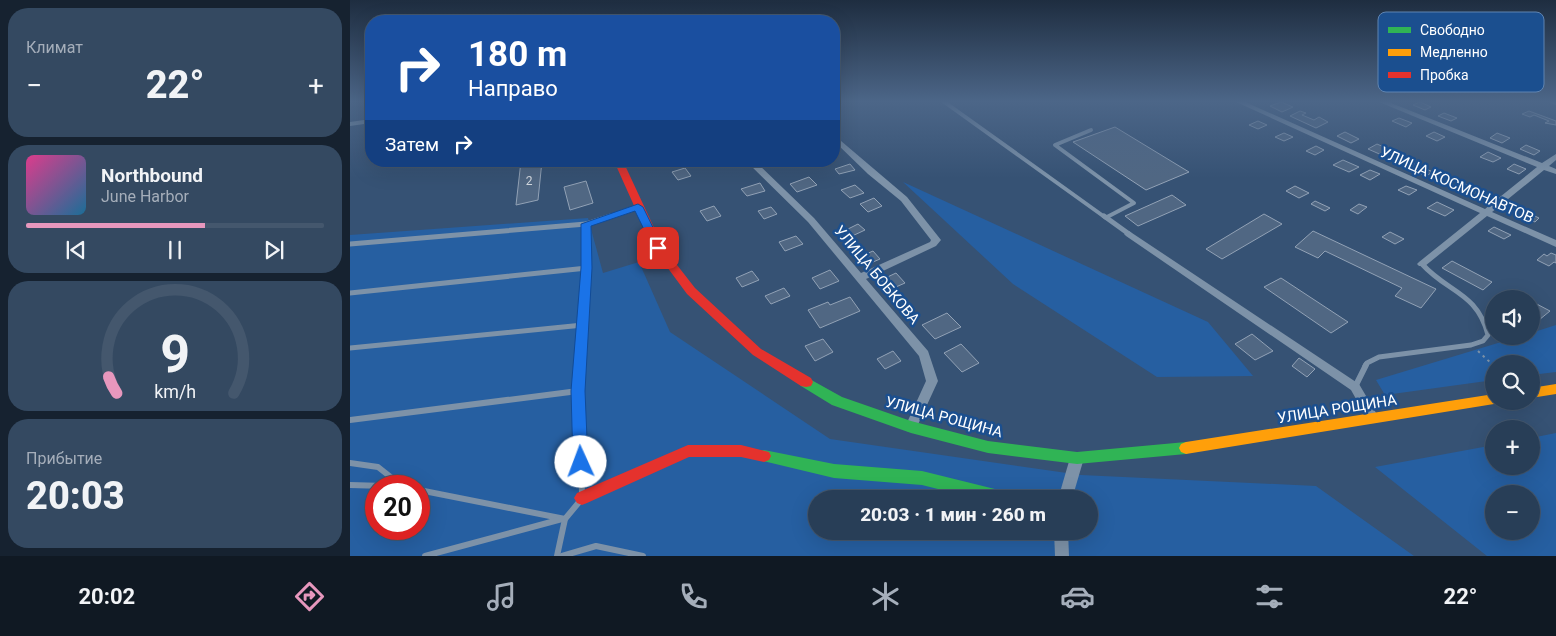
<!DOCTYPE html>
<html lang="ru">
<head>
<meta charset="utf-8">
<style>
	:root { --surface:#283e57; --page:#344961; --text:#f1f3f6; --muted:#a5aeba; --line:#44576d; --accent:#e797bd }
	body { margin:0; font-family:Roboto,sans-serif; background:var(--page); color:var(--text); height:100vh; display:flex; flex-direction:column; font-size:19px; white-space:nowrap }
	* { box-sizing:border-box; margin:0 }
	p { font-size:16px; color:var(--muted) }
	.icon { flex:none; width:28px; height:28px; fill:none; stroke:currentColor; stroke-width:2; stroke-linecap:round; stroke-linejoin:round }
	.map { position:relative; flex:1; overflow:hidden }
	.panel { display:flex; flex-direction:column; gap:8px; padding:8px; background:#162230; width:350px }
	.panel>* { flex:none }
	.hud { position:absolute; left:15px; top:15px; width:475px; height:152px; border-radius:20px; box-shadow:0 5px 20px #0002,0 0 0 1px var(--line); background:#1a4fa0; color:#fff; overflow:hidden }
	.controls { position:absolute; left:1135px; top:290px; display:grid; gap:10px }
	.controls a { display:grid; place-items:center; width:55px; height:55px; border-radius:50%; background:var(--surface); box-shadow:0 5px 20px #0002,0 0 0 1px var(--line); font-size:25px }
	.speed { position:absolute; left:15px; top:475px; display:flex; gap:10px; font-size:25px; font-weight:700; text-align:center }
	.speed>* { display:grid; place-content:center; width:65px; height:65px; border-radius:50%; background:var(--surface); box-shadow:0 5px 20px #0002,0 0 0 1px var(--line); line-height:1 }
	.speed .limit { border:8px solid #d22; background:#fff; color:#111 }
	.pin { position:absolute; display:grid; place-items:center; width:42px; height:42px; color:#fff; margin:-21px; border-radius:10px; box-shadow:0 2px 8px #0006 }
	.me { position:absolute; width:55px; margin:-28px; rotate:358deg; stroke-linejoin:round; filter:drop-shadow(0 0 4px #0008) }
	.turn { display:flex; align-items:center; gap:18px; height:105px; padding:0 20px; font-size:22px }
	.turn .icon { width:65px; height:65px; stroke-width:2.5 }
	.turn b { display:block; font-size:35px; line-height:42px }
	.then { display:flex; align-items:center; height:48px; padding:0 20px; background:#0003; gap:10px; font-size:19px }
	.big { font-size:38px; font-weight:800; line-height:1.1 }
	.panel .widget { flex:1; display:flex; flex-direction:column; justify-content:center; gap:8px; min-width:0; padding:0 18px; border-radius:20px; background:var(--page) }
	.panel .dial { align-items:center; gap:0 }
	.dial svg { height:130px; overflow:visible; fill:none; stroke:var(--line); stroke-width:7; stroke-linecap:round; text-anchor:middle }
	.dial text { fill:var(--text); stroke:none }
	.song { display:flex; align-items:center; gap:15px }
	.cover { width:60px; height:60px; border-radius:8px; background:linear-gradient(135deg,hsl(330 70% 55%),hsl(200 70% 35%)) }
	.played { height:5px; border-radius:2px; background:linear-gradient(90deg,var(--accent) 60%,var(--line) 60%) }
	.keys { display:flex; justify-content:space-around; direction:ltr }
	.heat { display:flex; justify-content:space-between; align-items:center; font-size:28px; direction:ltr }
	.trip { position:absolute; left:458px; top:490px; width:290px; height:50px; border-radius:25px; background:var(--surface); box-shadow:0 5px 20px #0002,0 0 0 1px var(--line); font-weight:800; line-height:50px; text-align:center }
	.tabs { display:flex; height:80px; justify-content:space-around; align-items:center; background:#101923; color:var(--muted) }
	.tabs .icon { width:35px; height:35px }
	.tabs .active { color:var(--accent) }
	.tabs b { font-size:22px; color:var(--text) }
	main { display:flex; flex:1; min-height:0 }
	.map>svg:first-child { display:block }
</style>
</head>
<body>
<main>
<section class="panel">
<div class="widget"><p>Климат</p>
<div class="heat"><a>−</a><b class="big">22°</b><a>+</a></div>
</div>
<div class="widget">
<div class="song"><i class="cover"></i><div><b>Northbound</b><p>June Harbor</p></div></div>
<div class="played"></div>
<div class="keys"><svg class="icon" aria-label="previous" viewBox="0 0 24 24"><path d="M18 5L8 12l10 7zM5 5v14"/></svg><svg class="icon" aria-label="pause" viewBox="0 0 24 24"><path d="M8 5v14M16 5v14"/></svg><svg class="icon" aria-label="next" viewBox="0 0 24 24"><path d="M6 5l10 7-10 7zM19 5v14"/></svg></div>
</div>
<div class="widget dial"><svg viewBox="0 0 100 80">
<path d="M14 69A42 42 0 1 1 86 69"/>
<path d="M14 69A42 42 0 0 1 9 59" stroke="#e797bd"/>
<text x="50" y="56" font-size="32" font-weight="700">9</text>
<text x="50" y="72" font-size="11">km/h</text>
</svg></div>
<div class="widget"><p>Прибытие</p><b class="big">20:03</b></div>
</section>
<div class="map">
<svg width="1206" height="556" viewBox="0 0 1206 556">
	<rect width="100%" height="100%" fill="#365274"/>
	<g fill="#265fa1" fill-rule="evenodd">
		<path d="M553,182L858,322L903,376L807,377L663,284Z"/>
		<path d="M238,218L253,273L289,262L320,332L480,439L731,475L966,486L1064,556H0V235ZM26,486H69V529H26ZM466,499H739V531H466Z"/>
		<path d="M1206,325V372L1181,375V364H1144V380L1035,395L1026,380L1171,336H1181V333Z"/>
		<path d="M1206,433V556H1137L1025,467L1144,445V466H1181V438ZM1144,494H1181V531H1144Z"/>
	</g>
	<g fill="#506783" stroke="#92a2b6">
		<path d="M931,102L943,107L932,112L920,106Z"/>
		<path d="M1070,102L1081,107L1075,110L1063,105Z"/>
		<path d="M950,111L956,113L952,115L964,120L969,117L978,122L966,128L940,116Z"/>
		<path d="M1179,111L1206,121V125L1195,123L1199,121L1184,115L1180,117L1172,114Z"/>
		<path d="M1094,113L1107,118L1101,121L1088,116Z"/>
		<path d="M1049,118L1062,123L1056,127L1042,121Z"/>
		<path d="M908,121L917,125L908,129L899,125Z"/>
		<path d="M765,127L839,172L796,190L723,142Z"/>
		<path d="M995,132L1009,139L1001,143L987,136Z"/>
		<path d="M1084,132L1095,137L1087,141L1076,136Z"/>
		<path d="M934,133L943,137L934,141L925,137Z"/>
		<path d="M1147,133L1160,138L1152,143L1140,138Z"/>
		<path d="M1027,144L1043,151L1034,156L1018,149Z"/>
		<path d="M1176,145L1190,151L1184,155L1170,149Z"/>
		<path d="M966,146L974,150L965,155L956,151Z"/>
		<path d="M1138,152L1151,158L1143,162L1130,157Z"/>
		<path d="M993,160L1009,167L999,172L983,165Z"/>
		<path d="M1056,160L1083,172L1076,176L1048,164Z"/>
		<path d="M171,161H192L188,200L166,205Z"/>
		<path d="M500,164L505,170L489,174L485,169Z"/>
		<path d="M1164,164L1176,169L1169,174L1157,169Z"/>
		<path d="M335,168L341,176L328,180L322,172Z"/>
		<path d="M1020,170L1030,174L1020,180L1010,175Z"/>
		<path d="M459,177L467,185L447,192L440,184Z"/>
		<path d="M236,181L243,203L220,210L214,187Z"/>
		<path d="M410,183L415,191L397,196L391,189Z"/>
		<path d="M1113,183L1134,192L1125,198L1104,188Z"/>
		<path d="M505,185L514,193L500,198L491,190Z"/>
		<path d="M945,186L959,193L949,198L936,191Z"/>
		<path d="M1056,186L1067,190L1059,195L1048,190Z"/>
		<path d="M822,195L836,205L788,226L775,216Z"/>
		<path d="M524,198L532,206L518,212L510,204Z"/>
		<path d="M965,201L980,208L975,211L961,204Z"/>
		<path d="M1087,202L1104,210L1095,216L1077,208Z"/>
		<path d="M1009,204L1017,207L1008,214L1000,210Z"/>
		<path d="M364,206L371,216L357,221L350,211Z"/>
		<path d="M421,207L427,214L414,219L408,211Z"/>
		<path d="M1176,212L1189,218L1185,222L1171,216Z"/>
		<path d="M914,214L932,224L872,259L856,249Z"/>
		<path d="M508,224L515,230L500,237L494,231Z"/>
		<path d="M1144,227L1161,235L1154,239L1138,231Z"/>
		<path d="M963,231L1086,289L1071,308L1045,296L1052,288L975,251L968,258L945,247Z"/>
		<path d="M1040,232L1054,239L1045,244L1032,237Z"/>
		<path d="M446,236L453,244L435,251L429,242Z"/>
		<path d="M523,251L530,259L516,265L509,257Z"/>
		<path d="M1201,253L1206,255V263L1204,262L1199,266L1187,260L1194,254L1197,256Z"/>
		<path d="M1102,261L1142,282L1133,290L1092,268Z"/>
		<path d="M480,270L489,281L470,289L462,278Z"/>
		<path d="M402,271L409,280L392,287L386,278Z"/>
		<path d="M546,273L555,283L539,290L531,280Z"/>
		<path d="M931,278L998,322L981,333L914,287Z"/>
		<path d="M434,288L440,296L421,304L415,296Z"/>
		<path d="M1164,292L1177,299H1155Z"/>
		<path d="M500,297L510,311L470,328L458,310L478,302L480,305Z"/>
		<path d="M1181,301L1200,311L1189,320L1181,316Z"/>
		<path d="M597,313L611,327L585,339L572,325Z"/>
		<path d="M902,334L923,351L905,360L885,344Z"/>
		<path d="M473,339L483,352L465,361L455,346Z"/>
		<path d="M611,344L629,363L612,372L594,353Z"/>
		<path d="M543,351L551,361L535,369L527,359Z"/>
		<path d="M949,358L965,369L957,377L942,366Z"/>
	</g>
	<g fill="none" stroke-linecap="round" stroke-linejoin="round">
		<path stroke="#7d92a8" stroke-width="2" stroke-dasharray="2.5 4" stroke-linecap="butt" d="M1128,351L1144,366"/>
		<g stroke="#7d92a8" stroke-width="4">
			<path d="M593,101L756,218"/>
			<path d="M741,130L705,145L784,203L757,217"/>
			<path d="M256,218L288,207"/>
		</g>
		<g stroke="#7d92a8" stroke-width="5">
			<path d="M754,216L779,234"/>
			<path d="M0,244L236,224"/>
			<path d="M0,293L237,268"/>
			<path d="M0,348L233,325"/>
			<path d="M230,366L237,268L236,224L260,216"/>
			<path d="M1015,366L1017,363L1029,357L1121,345L1133,341L1138,335C1127,292 1098,293 1072,264"/>
		</g>
		<g stroke="#7d92a8" stroke-width="6">
			<path d="M230,365L228,391L232,493"/>
			<path d="M1005,387L1016,365"/>
			<path d="M0,420L228,391"/>
			<path d="M0,463L28,467L52,486"/>
			<path d="M0,485L35,486"/>
			<path d="M69,490L215,519"/>
			<path d="M75,556L212,519"/>
			<path d="M207,556L215,519L230,501"/>
			<path d="M212,556L246,546L293,556"/>
		</g>
		<g fill="#7d92a8" fill-rule="evenodd">
			<path d="M884,101H893L1135,209L1187,167L1029,102L1028,101H1036L1192,163L1206,154V160L1199,166L1206,169V174L1194,170L1142,212L1206,240V247L1137,216L1075,266H1069L1067,264L1069,262L1130,213Z"/>
			<path d="M1196,101H1206V105Z"/>
			<path d="M21,119V123L0,126V122Z"/>
			<path d="M484,135L557,197L591,240L586,246L516,279L578,351L588,381L565,431L561,432L557,431L555,427L576,381L569,356L458,222L396,161H405L464,218L511,273L580,242L581,240L551,201L518,174L484,141Z"/>
			<path d="M779,231L1009,384L1029,418L1027,422L1023,423L1019,422L1001,390L776,236L774,234L776,232Z"/>
			<path d="M727,452L732,454L734,458L722,499H708L720,458L722,454Z"/>
			<path d="M704,531H718L719,556H705Z"/>
		</g>
		<g fill="#30b455" fill-rule="evenodd">
			<path d="M456,377L492,397L561,421L638,441L727,452L836,442L841,444L843,448L841,452L836,454L727,464L638,453L561,433L482,405L451,386L449,382L451,378Z"/>
			<path d="M414,450L484,464L572,471L657,492L662,494L665,499H628L572,485L484,478L409,460L407,456L409,452Z"/>
		</g>
		<g fill="#ff9f0a" fill-rule="evenodd">
			<path d="M1206,384V394L1181,398V388Z"/>
			<path d="M1144,394V401H1150L1144,404L836,454L831,452L829,448L831,444L836,442Z"/>
		</g>
		<g fill="#e5322d" fill-rule="evenodd">
			<path d="M264,161H273L313,247L345,288L411,349L461,378L463,382L461,386L456,387L451,386L403,355L337,294L303,248Z"/>
			<path d="M338,445H391L419,452L421,456L419,460L414,462L391,457H339L237,503L232,505L227,503L224,498L227,493Z"/>
		</g>
	</g>
	<linearGradient id="sky" x2="0" y2="1"><stop stop-color="#1e2d40"/><stop offset="0.57" stop-color="#4c6688"/><stop offset="1" stop-color="#4c6688" stop-opacity="0"/></linearGradient>
	<rect width="1206" height="178" fill="url(#sky)"/>
	<path fill="#1a73e8" stroke="#114b97" d="M288,204L293,207L313,248L312,250H304L285,211L241,226L242,268L235,391L238,462L236,467L231,469L225,467L223,462L221,391L231,268V224Z"/>
	<g text-anchor="middle" stroke-width="5" stroke-linejoin="round" paint-order="stroke">
		<g font-size="12" fill="#d3d9e0">
			<text x="179" y="185">2</text>
		</g>
		<g font-size="15" fill="#fff" stroke="#1b4f8f">
			<text transform="translate(1107 185) rotate(24)" y="5">УЛИЦА КОСМОНАВТОВ</text>
			<text transform="translate(527 275) rotate(50)" y="5">УЛИЦА БОБКОВА</text>
			<text transform="translate(987 409) rotate(-9)" y="5">УЛИЦА РОЩИНА</text>
			<text transform="translate(594 417) rotate(15)" y="5">УЛИЦА РОЩИНА</text>
		</g>
	</g>
	<rect x="1028" y="12" width="166" height="80" rx="8" fill="#1b4f8f" stroke="#5f84b1" stroke-width="1"/>
	<rect x="1038" y="27" width="23" height="6" fill="#30b455"/>
	<rect x="1038" y="49" width="23" height="7" fill="#ff9f0a"/>
	<rect x="1038" y="72" width="23" height="6" fill="#e5322d"/>
	<g font-size="14" fill="#fff">
		<text x="1070" y="35">Свободно</text>
		<text x="1070" y="57">Медленно</text>
		<text x="1070" y="80">Пробка</text>
	</g>
</svg>
<div class="controls">
<a><svg class="icon" aria-label="sound" viewBox="0 0 24 24"><path d="M4 9h4l5-4v14l-5-4H4zM17 9q2 3 0 6"/></svg></a>
<a><svg class="icon" aria-label="search" viewBox="0 0 24 24"><circle cx="10" cy="10" r="6"/><path d="M15 15l6 6"/></svg></a>
<a>+</a>
<a>−</a>
</div>
<div class="speed"><div class="limit">20</div></div>
<div class="pin" style="left:308px;top:248px;background:#d93025"><svg class="icon" aria-label="arrive" viewBox="0 0 24 24"><path d="M6 21V4h12l-3 4 3 4H6"/></svg></div>
<svg class="me" style="left:231px;top:462px" viewBox="-20 -20 40 40"><circle r="19" fill="#fff"/><path d="M0-13L10 11 0 6-10 11z" fill="#1a73e8"/></svg>
<div class="trip">20:03 · 1 мин · 260 m</div>
<div class="hud">
<div class="turn"><svg class="icon" aria-label="right" viewBox="0 0 24 24"><path d="M7 20v-9h11M14 6l5 5-5 5"/></svg><div><b>180 m</b>Направо</div></div>
<div class="then">Затем<svg class="icon" aria-label="right" viewBox="0 0 24 24"><path d="M7 20v-9h11M14 6l5 5-5 5"/></svg></div>
</div>
</div>
</main>
<nav class="tabs">
<b>20:02</b>
<svg class="icon active" aria-label="directions" viewBox="0 0 24 24"><path d="M12 3l9 9-9 9-9-9zM9 14v-3h6M13 9l2 2-2 2"/></svg>
<svg class="icon" aria-label="music" viewBox="0 0 24 24"><path d="M9 18V5l10-2v13"/><circle cx="6" cy="18" r="3"/><circle cx="16" cy="16" r="3"/></svg>
<svg class="icon" aria-label="phone" viewBox="0 0 24 24"><path d="M5 4h4l2 5-3 2q2 4 5 5l2-3 5 2v4C11 20 4 13 5 4z"/></svg>
<svg class="icon" aria-label="climate" viewBox="0 0 24 24"><path d="M12 3v18M4 7l16 10M4 17L20 7"/></svg>
<svg class="icon" aria-label="car" viewBox="0 0 24 24"><path d="M5 17H2v-5l4-1 3-4h7l3 4 3 1v5h-3M9 17h6M6 11h13"/><circle cx="7" cy="17" r="2"/><circle cx="17" cy="17" r="2"/></svg>
<svg class="icon" aria-label="filters" viewBox="0 0 24 24"><path d="M4 7h16M4 17h16"/><circle cx="9" cy="7" r="2"/><circle cx="15" cy="17" r="2"/></svg>
<b>22°</b>
</nav>
</body>
</html>
